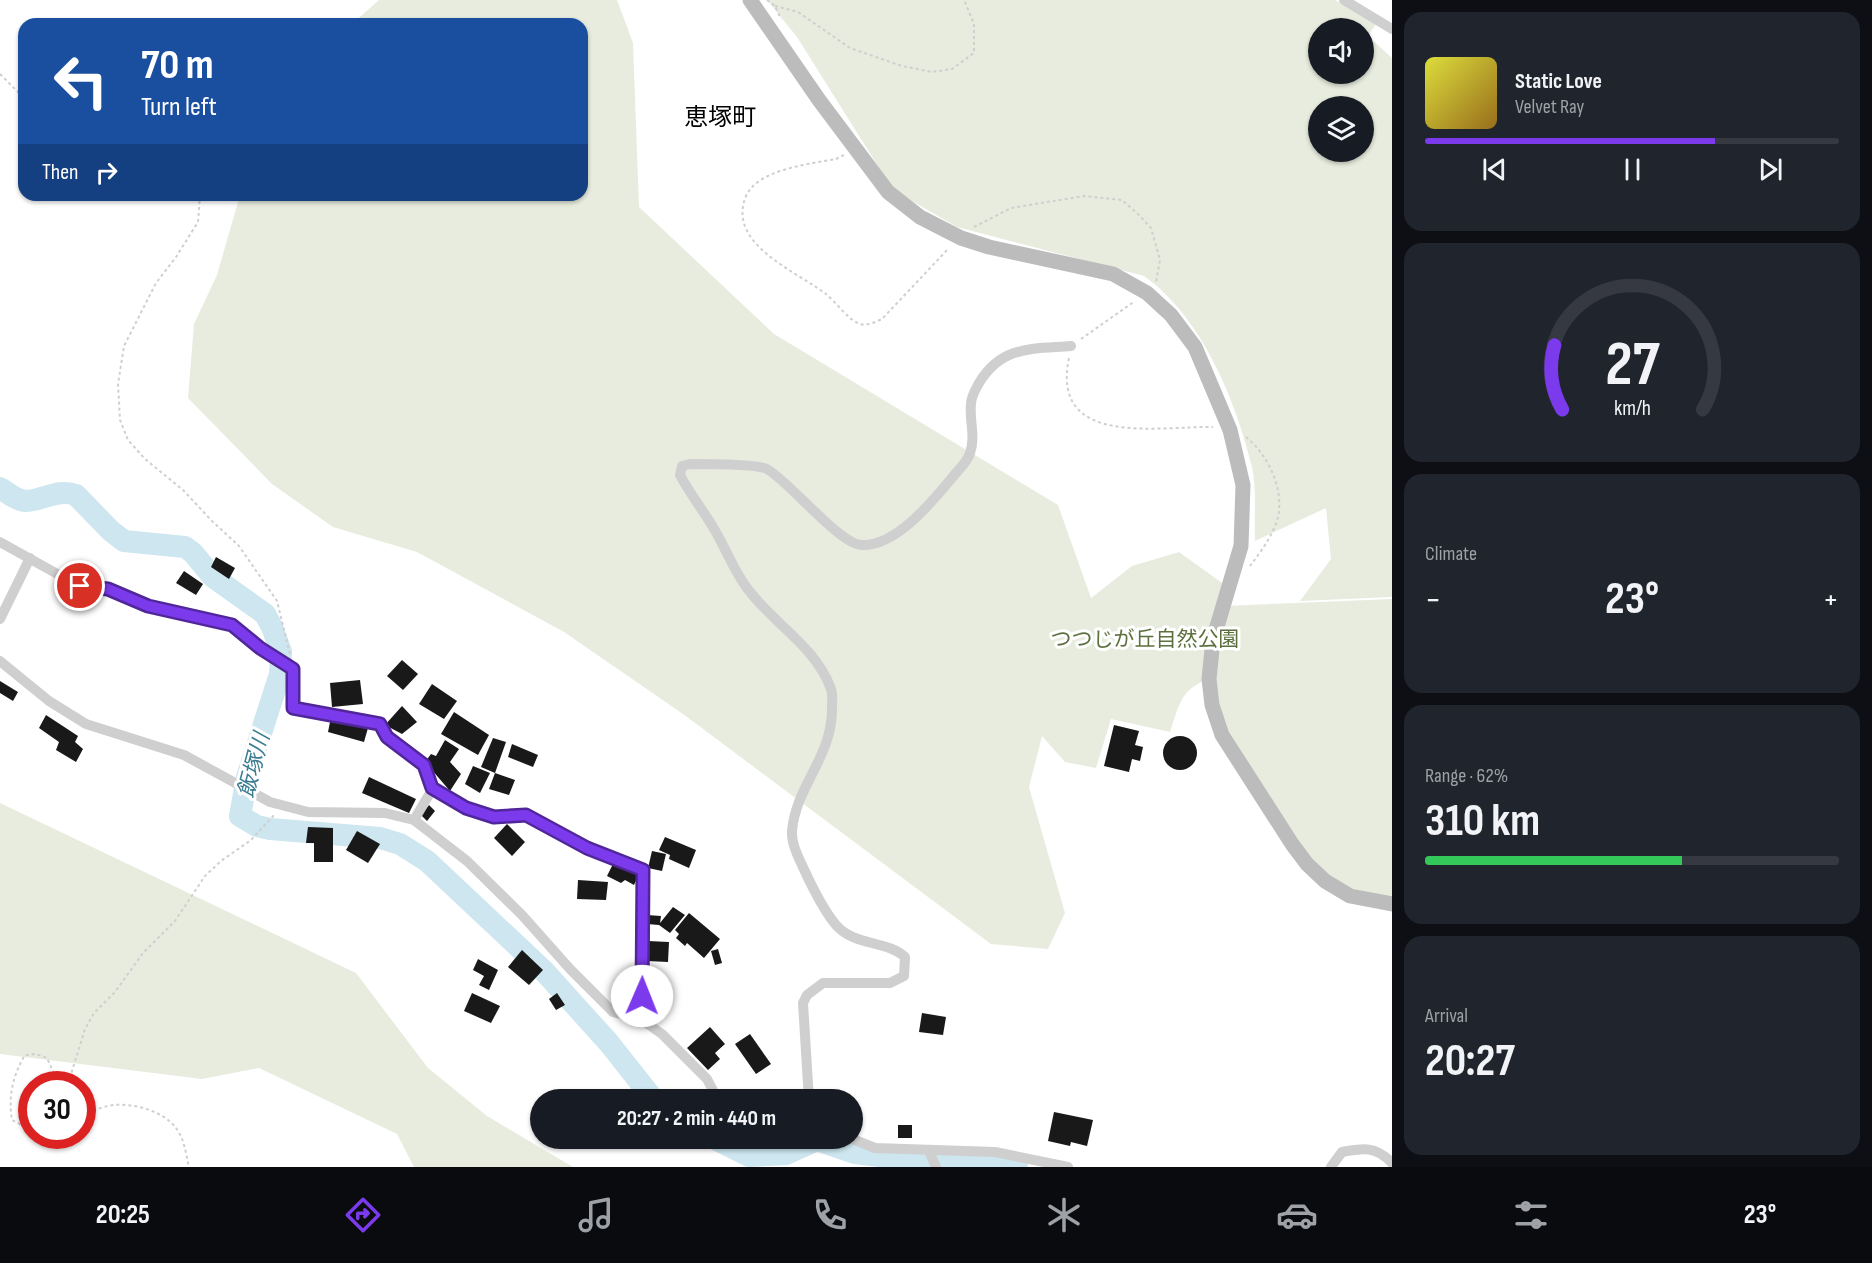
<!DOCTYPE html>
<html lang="en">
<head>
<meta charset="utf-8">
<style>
	:root { --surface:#171b24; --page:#20242c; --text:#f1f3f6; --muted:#9ea1a6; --line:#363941; --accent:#7c3aed }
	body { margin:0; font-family:"Sofia Sans Condensed","Noto Sans JP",sans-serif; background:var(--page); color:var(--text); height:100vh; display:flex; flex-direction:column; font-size:22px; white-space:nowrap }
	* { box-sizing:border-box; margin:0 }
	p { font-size:20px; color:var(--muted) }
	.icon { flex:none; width:33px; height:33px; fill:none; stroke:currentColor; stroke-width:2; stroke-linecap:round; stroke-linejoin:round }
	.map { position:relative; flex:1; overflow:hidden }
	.details { display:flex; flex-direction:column; gap:12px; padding:12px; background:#0d0f14; width:480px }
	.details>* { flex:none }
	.guide { position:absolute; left:18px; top:18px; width:570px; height:183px; border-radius:18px; box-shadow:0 2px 4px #0004; background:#1a4fa0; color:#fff; overflow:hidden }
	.controls { position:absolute; left:1308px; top:18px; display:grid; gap:12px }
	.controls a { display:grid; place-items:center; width:66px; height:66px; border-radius:50%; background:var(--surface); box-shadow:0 2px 4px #0004; font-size:30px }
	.speed { position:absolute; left:18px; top:1071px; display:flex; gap:12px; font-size:30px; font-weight:700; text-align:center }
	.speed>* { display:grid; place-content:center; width:78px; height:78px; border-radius:50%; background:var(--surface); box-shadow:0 2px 4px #0004; line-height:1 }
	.speed .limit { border:9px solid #d22; background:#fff; color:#111 }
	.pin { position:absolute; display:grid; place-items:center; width:51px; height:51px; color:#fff; margin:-26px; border:3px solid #fff; border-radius:50%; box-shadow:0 2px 6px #0007 }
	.me { position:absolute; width:66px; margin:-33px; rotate:1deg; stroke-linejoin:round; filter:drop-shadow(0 0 4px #0008) }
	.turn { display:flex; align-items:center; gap:21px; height:126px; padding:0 24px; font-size:27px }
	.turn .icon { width:78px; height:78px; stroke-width:2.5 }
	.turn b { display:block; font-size:42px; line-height:51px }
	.then { display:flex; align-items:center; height:57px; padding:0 24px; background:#0003; gap:12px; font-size:22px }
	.big { font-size:45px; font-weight:700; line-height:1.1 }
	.details .tile { flex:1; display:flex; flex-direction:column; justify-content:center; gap:9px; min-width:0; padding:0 21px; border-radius:18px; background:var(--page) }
	.details .dial { align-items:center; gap:0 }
	.dial svg { height:156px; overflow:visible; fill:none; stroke:var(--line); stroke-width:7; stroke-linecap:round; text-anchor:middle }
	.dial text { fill:var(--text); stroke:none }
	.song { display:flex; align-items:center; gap:18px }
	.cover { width:72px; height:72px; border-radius:9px; background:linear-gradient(135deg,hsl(60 70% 55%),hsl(40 70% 35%)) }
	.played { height:6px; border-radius:3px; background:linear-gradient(90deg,var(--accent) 70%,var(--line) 70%) }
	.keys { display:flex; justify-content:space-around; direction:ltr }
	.heat { display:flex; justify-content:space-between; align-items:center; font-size:33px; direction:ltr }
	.charge { height:9px; border-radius:4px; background:linear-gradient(90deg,#34c759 62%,var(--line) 0) }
	.trip { position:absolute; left:530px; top:1089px; width:333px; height:60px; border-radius:30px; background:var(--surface); box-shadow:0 2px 4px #0004; font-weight:700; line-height:60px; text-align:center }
	.tab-bar { display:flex; height:96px; justify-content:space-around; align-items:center; background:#090b0e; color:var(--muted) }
	.tab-bar .icon { width:42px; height:42px }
	.tab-bar .active { color:var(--accent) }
	.tab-bar b { font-size:27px; color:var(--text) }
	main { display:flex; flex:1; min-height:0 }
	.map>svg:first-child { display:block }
</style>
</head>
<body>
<main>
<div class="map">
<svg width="1392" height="1167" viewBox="0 0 1392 1167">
	<rect width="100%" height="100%" fill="#fff"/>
	<g fill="#e7ecde" fill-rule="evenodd">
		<path d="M379,0H617L633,43L639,207L774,334L1058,505L1091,598L1132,566L1179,552L1229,588L1224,606L1392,599V904L1325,881L1222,735L1209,679C1180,689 1179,706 1170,732L1111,719L1096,768L1065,762L1042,736L1029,787L1065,913L1048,949L991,944L683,714L564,632L417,552L333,527L272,484L188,398L194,324L217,275L240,195H582V24H352Z"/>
		<path d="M767,0H1335L1376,24L1368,36L1392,58V597L1300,601L1331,559L1326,508L1255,541C1254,517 1257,490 1252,467C1236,401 1202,317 1144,276L957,227L893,190L797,37ZM1318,28H1364V74H1318ZM1318,106H1364V152H1318Z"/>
		<path d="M0,803L356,973L428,1068L487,1116L573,1167H414L397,1134L259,1068L202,1079L0,1054Z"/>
	</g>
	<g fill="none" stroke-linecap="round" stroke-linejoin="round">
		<g stroke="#cde6ef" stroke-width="22">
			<path d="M0,488C8,493 16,500 25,501C42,501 58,488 76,495L111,531L124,541L185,547L193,553L213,577L265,614L272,627L281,652L280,674L247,777L240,816L257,826L270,829L380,838L400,844L427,861L543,970L609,1043L654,1100"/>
			<path d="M713,1138L749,1156L786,1154L817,1140L855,1153L904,1159L948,1162L994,1160L1017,1167"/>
		</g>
	</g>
	<g fill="#191919">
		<path d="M216,557L235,568L229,579L211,567Z"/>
		<path d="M184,571L203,584L196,595L176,583Z"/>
		<path d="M402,660L418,674L403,690L387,676Z"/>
		<path d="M360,680L363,704L332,707L330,683Z"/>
		<path d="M0,681L18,692L13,701L0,693Z"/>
		<path d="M432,684L457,701L444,719L419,704Z"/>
		<path d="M402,706L417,722L402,734L385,725Z"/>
		<path d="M454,712L489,735L478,755L441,734Z"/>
		<path d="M46,715L78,736L75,742L83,749L76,762L56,750L59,742L39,728Z"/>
		<path d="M331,717L368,728L364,742L328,732Z"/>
		<path d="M1114,725L1139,731L1135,745L1143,747L1140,761L1132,759L1129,772L1104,766Z"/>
		<circle cx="1180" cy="753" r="17"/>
		<path d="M493,738L506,742L495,773L481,767Z"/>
		<path d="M445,740L459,749L450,762L461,774L450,791L425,762L431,754L436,756Z"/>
		<path d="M512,744L538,755L533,767L508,757Z"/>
		<path d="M473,766L490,773L480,793L465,784Z"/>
		<path d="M495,773L515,780L509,795L489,789Z"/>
		<path d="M369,777L416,799L409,813L362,793Z"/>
		<path d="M429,805L435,811L427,821L421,815Z"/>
		<path d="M507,824L525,842L512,856L494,838Z"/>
		<path d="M308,827L333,828V862H314V843H306Z"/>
		<path d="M357,831L380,844L368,863L346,850Z"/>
		<path d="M665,837L696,850L689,868L669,859L670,855L659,850Z"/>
		<path d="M652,851L666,854L662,871L648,868Z"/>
		<path d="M615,860L640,872L634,885L625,880L621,883L607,876Z"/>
		<path d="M578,880L608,882L606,900L577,899Z"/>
		<path d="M673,907L685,915L670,933L659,925L647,924V915L661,916L660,923Z"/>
		<path d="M689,913L720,939L704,958L687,943L685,946L676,938L679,934L675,930Z"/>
		<path d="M648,941L669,942L668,962L647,961Z"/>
		<path d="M718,949L722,963L715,965L711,951Z"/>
		<path d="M522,950L543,970L529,985L508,967Z"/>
		<path d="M478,959L498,970L489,990L479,985L484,976L473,970Z"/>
		<path d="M472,993L500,1006L491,1023L464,1011Z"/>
		<path d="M557,993L565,1005L556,1010L549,999Z"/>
		<path d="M922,1013L946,1017L943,1035L919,1032Z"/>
		<path d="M710,1027L725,1044L715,1053L720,1059L708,1070L687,1048Z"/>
		<path d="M750,1034L771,1064L756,1074L735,1044Z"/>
		<path d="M1054,1112L1093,1120L1087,1146L1071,1142L1070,1146L1048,1141Z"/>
		<rect x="898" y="1125" width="14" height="13"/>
	</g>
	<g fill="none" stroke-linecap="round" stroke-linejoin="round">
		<g stroke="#cfcfcf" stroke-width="2" stroke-dasharray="3 3" stroke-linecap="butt">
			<path d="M767,0L775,6L781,19"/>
			<path d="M775,6L798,12L850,48L902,66L932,72L952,69L974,53V24L964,0"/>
			<path d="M0,74L24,98"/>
			<path d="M844,155L836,159C810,164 758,169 746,196C726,244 796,271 826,294C836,302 848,320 860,324C868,326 875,322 882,319L949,248"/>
			<path d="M200,195L198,222L176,257L156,283L124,346L118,384L120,420L128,440L145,459L183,490L212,521L239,546L277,601L290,654"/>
			<path d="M974,227L1011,208L1084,196L1122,200L1138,214L1151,228L1160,260L1156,282"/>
			<path d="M1081,339L1135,301"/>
			<path d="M1069,358C1050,448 1158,426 1213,427"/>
			<path d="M1246,437C1270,456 1288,497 1275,526C1269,541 1259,554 1250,566"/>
			<path d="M68,1084L85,1029L94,1013L115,992L143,953L175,921L205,876L221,861L251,840L275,814"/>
			<path d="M82,1115C92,1111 104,1106 114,1105C135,1103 167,1112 178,1131C185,1142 186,1155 189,1167"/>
			<path d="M32,1127L24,1126L12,1120C8,1096 13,1075 25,1055L36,1054L47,1058L59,1084"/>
		</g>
		<g stroke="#cfcfcf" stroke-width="10">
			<path d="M1344,0L1392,29"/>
			<path d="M0,542L79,586L108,589L148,606L232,625L260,648L293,669V708L380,724L387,737L424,765L433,788L466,808L494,817L526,815L587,847L643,870L642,1020"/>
			<path d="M0,619L30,558"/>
			<path d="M0,661L49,701L86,724L184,755L270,802L308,812L385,813L414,820L467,861L522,915L570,969L613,1012L642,1020L662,1034L707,1079L718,1100"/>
			<path d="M414,820L433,788"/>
			<path d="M809,1100L803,1003L807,995L823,983H890L904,976L905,957C886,940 854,946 836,925C824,911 816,894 808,878C802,864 791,846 792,831C796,785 833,757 832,707C832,701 833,694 831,689C815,645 773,624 747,588C735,572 728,554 718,536C707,515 691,496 680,475L682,466L690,464C704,464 758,464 767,469C791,483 840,545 862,545C896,546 932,502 951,479C957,471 967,463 970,453C976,436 969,421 971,404C971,396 976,389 979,383C1002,345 1033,349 1071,346"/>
			<path d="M749,1138L767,1141L776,1138"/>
			<path d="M850,1138L875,1148L995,1152L1068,1167"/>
			<path d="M929,1151L936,1167"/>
			<path d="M1331,1167L1342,1152C1363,1148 1376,1146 1392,1163"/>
		</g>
		<path stroke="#bcbcbc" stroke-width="15" d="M750,0L819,100L888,192L920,217L961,238L989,247L1113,274L1147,293L1171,315L1195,347L1230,430L1243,485L1241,546L1213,640L1209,679L1212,705L1222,735L1292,844L1307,864L1325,881L1350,896L1392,904"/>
	</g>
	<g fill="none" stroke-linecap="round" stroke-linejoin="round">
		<defs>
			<path id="route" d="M80,586L108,589L148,606L232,625L260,648L293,669V708L380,724L387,737L424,765L432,788L466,808L494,817L526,815L587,848L643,870L642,996"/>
		</defs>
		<use href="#route" stroke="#51269a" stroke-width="15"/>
		<use href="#route" stroke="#7c3aed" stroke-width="10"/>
	</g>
	<g text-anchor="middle" stroke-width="6" stroke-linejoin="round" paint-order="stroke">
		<g font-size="21" fill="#5c703d" stroke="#fff">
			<text x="1145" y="646">つつじが丘自然公園</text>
		</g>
		<g font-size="22" font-style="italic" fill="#3a7c91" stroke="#fff">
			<text transform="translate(253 765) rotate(-75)" y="8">飯塚川</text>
		</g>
		<g font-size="24" fill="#000" stroke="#fff">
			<text x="720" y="125">恵塚町</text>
		</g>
	</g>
</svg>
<div class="controls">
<a><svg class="icon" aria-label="sound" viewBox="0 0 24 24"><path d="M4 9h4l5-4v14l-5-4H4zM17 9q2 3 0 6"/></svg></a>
<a><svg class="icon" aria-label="layers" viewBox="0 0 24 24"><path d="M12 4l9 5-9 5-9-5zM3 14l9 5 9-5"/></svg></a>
</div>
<div class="speed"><div class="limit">30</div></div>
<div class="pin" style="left:80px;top:586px;background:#d93025"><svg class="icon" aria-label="arrive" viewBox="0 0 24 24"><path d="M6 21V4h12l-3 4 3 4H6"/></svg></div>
<svg class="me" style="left:642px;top:996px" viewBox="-20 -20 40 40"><circle r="19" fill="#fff"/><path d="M0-13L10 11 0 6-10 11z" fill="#7c3aed"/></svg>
<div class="trip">20:27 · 2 min · 440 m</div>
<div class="guide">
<div class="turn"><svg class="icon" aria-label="left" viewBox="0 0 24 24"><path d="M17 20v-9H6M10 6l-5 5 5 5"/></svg><div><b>70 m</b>Turn left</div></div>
<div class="then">Then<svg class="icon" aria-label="right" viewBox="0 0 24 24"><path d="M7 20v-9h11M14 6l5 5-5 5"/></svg></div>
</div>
</div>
<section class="details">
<div class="tile">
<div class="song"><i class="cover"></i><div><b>Static Love</b><p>Velvet Ray</p></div></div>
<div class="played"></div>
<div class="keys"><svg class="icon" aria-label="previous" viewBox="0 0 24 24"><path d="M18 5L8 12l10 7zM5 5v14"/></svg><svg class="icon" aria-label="pause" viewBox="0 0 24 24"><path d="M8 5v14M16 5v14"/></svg><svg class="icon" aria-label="next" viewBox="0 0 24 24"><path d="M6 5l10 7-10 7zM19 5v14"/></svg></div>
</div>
<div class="tile dial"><svg viewBox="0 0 100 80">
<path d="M14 69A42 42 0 1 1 86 69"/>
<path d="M14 69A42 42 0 0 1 10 36" stroke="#7c3aed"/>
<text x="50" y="56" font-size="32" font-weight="700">27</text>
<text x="50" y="72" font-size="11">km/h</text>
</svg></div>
<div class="tile"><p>Climate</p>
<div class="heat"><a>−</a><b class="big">23°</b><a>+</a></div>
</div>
<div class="tile"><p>Range · 62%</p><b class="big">310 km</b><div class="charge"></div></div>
<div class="tile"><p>Arrival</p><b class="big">20:27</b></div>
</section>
</main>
<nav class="tab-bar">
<b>20:25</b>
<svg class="icon active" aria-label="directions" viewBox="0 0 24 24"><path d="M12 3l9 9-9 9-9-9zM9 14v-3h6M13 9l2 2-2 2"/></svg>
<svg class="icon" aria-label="music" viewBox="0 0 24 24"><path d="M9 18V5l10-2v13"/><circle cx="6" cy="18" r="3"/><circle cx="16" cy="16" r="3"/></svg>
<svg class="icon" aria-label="phone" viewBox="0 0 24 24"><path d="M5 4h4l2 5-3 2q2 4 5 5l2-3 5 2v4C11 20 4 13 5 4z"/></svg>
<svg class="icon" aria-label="climate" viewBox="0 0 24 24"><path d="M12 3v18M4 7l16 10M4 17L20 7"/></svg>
<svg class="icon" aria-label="car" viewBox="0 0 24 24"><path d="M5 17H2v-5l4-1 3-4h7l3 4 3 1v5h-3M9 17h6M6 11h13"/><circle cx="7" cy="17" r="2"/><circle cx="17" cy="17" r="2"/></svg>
<svg class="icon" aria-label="filters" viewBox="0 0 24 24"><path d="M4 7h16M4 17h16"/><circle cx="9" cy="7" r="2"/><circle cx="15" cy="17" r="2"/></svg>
<b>23°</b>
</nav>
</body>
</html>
